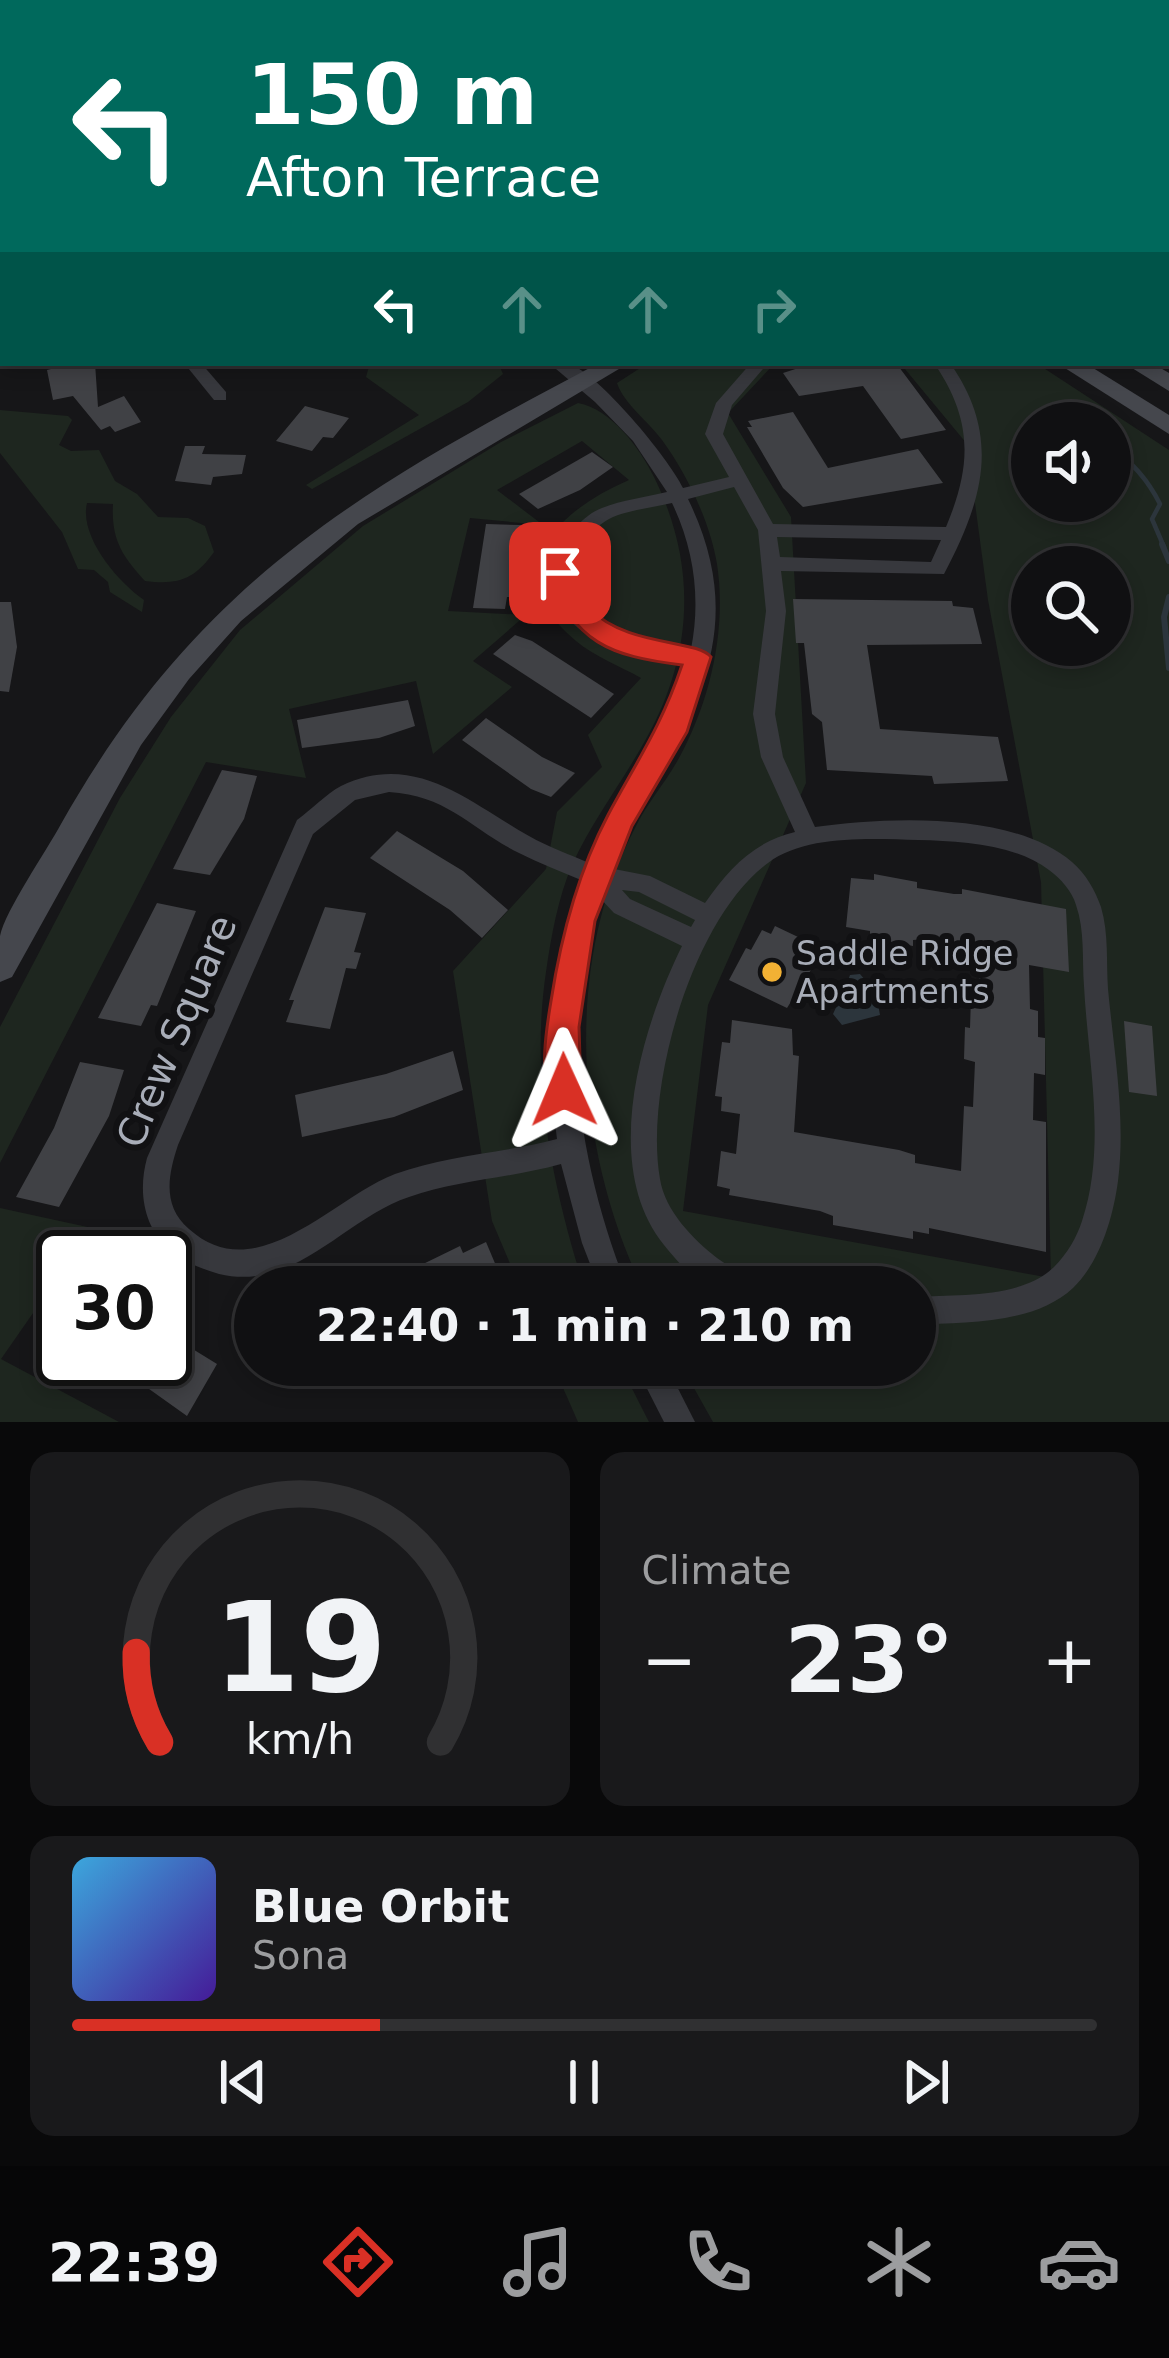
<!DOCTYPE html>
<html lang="en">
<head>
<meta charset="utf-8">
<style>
	:root { --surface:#101012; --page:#19191b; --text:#f1f3f6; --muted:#9c9d9f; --line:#303032; --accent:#d93025 }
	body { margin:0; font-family:"DejaVu Sans",sans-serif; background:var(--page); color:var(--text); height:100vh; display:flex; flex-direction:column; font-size:45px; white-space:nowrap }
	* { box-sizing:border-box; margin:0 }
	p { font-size:39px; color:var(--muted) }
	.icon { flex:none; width:66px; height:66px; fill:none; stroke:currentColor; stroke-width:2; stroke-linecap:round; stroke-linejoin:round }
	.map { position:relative; height:1422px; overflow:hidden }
	.drawer { display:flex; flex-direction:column; gap:30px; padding:30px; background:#09090a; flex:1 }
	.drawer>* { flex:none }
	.guide { position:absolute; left:0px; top:0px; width:1170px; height:366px; box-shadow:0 6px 18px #0003,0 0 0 3px var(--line); background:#00695c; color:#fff; overflow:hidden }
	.fabs { position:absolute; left:1011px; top:402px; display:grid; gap:24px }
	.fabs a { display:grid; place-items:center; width:120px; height:120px; border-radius:50%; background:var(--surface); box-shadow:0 6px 18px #0003,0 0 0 3px var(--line); font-size:60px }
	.speed { position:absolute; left:36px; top:1230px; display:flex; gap:24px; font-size:60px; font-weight:700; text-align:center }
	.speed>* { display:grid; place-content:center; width:156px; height:156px; border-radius:50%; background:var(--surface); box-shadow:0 6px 18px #0003,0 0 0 3px var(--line); line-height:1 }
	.speed .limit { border:6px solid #111; border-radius:18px; background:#fff; color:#111 }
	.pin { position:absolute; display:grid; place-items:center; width:102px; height:102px; color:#fff; margin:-51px; border-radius:24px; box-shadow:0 6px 18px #0006 }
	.me { position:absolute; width:132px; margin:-66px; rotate:359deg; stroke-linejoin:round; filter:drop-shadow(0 0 9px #0008) }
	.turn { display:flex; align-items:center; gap:42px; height:252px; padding:0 48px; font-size:54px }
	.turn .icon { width:156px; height:156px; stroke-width:2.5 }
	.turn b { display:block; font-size:84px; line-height:102px }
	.lanes { display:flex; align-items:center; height:114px; padding:0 48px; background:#0003; justify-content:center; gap:60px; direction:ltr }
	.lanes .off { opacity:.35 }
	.big { font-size:90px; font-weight:700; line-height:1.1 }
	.drawer .widget { flex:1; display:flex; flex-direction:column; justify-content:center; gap:18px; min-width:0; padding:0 42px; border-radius:24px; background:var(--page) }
	.drawer .dial { align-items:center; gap:0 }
	.dial svg { height:312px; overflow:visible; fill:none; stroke:var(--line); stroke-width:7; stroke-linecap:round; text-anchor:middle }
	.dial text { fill:var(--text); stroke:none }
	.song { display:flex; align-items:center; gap:36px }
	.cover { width:144px; height:144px; border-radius:18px; background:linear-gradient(135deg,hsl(200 70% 55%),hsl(260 70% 35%)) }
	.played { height:12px; border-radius:6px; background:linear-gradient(90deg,var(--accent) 30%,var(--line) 30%) }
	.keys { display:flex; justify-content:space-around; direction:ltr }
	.heat { display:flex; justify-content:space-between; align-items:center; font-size:66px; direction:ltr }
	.drawer .tiles { flex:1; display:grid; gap:30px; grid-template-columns:1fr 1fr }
	.widget:last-child { grid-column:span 2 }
	.trip { position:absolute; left:234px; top:1266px; width:702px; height:120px; border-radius:60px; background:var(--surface); box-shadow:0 6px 18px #0003,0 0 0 3px var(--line); font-weight:700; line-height:120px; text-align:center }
	.tab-bar { display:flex; height:192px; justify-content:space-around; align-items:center; background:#060607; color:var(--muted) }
	.tab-bar .icon { width:84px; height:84px }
	.tab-bar .current { color:var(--accent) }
	.tab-bar b { font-size:54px; color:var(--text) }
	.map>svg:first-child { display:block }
</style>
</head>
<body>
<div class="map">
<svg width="1169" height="1422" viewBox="0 0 1169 1422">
	<rect width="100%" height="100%" fill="#161618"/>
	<g fill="#1e261f" fill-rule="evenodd">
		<path d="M621,0H1169V62L1167,3H611Z"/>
		<path d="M370,363H498L503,374L468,402L312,489L306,485L419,415L366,377Z"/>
		<path d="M648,363H775L728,413L791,517L806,783L708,1005L683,1211L1051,1278L1041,882L988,600L967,444L900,363H1036L1169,450V1422H713L681,1365H915V1287H642C576,1149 562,966 635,828C647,803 666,782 679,758C710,701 727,630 717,564C710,522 687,474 662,440C648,421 624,404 617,383ZM1032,423H1110V501H1032ZM1032,567H1110V645H1032Z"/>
		<path d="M578,403C611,409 640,448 654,477C697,564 694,654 646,739C623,781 592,821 572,865C558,898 551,937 546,972C530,1080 552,1184 584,1287H520L492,1221L453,971L546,869L557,812L602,767L588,735L641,678C620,666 595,657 576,641C493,572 557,511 629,480L582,441L497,490L543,525L470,518L448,611L526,615L473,661L512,687L433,754L416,681L289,709L306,778L206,762L0,1163V1027L120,798L171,717L240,630L363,526L501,442Z"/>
		<path d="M0,410L68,416L72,420L59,445L71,451L99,450L115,481L137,494L158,517L188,518L205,526L214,552C194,580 178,585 145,581C122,556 111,539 113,504L87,503C79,536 117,581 144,600L142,612L110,592L108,582L94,570L78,569L62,532L0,453Z"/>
		<path d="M0,1208L92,1228L72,1257H63V1270L1,1359L119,1422H0Z"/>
		<path d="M553,1365H620L649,1422H578Z"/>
	</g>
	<path fill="#2c353c" d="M860,974L876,993L880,1015L842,1025L833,1014L839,1001L849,998L845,988L850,975Z"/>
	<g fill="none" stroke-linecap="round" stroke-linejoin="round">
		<g stroke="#2c353c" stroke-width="4.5">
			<path d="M801,0L806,3"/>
			<path d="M1086,406L1090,423"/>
			<path d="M1110,447C1133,462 1148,480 1160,504L1152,519L1164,547"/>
		</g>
		<g stroke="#2c353c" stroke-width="6">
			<path d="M1162,544L1169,561"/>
			<path d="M1169,597L1164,617L1169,668"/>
		</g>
	</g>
	<g fill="#404145">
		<path d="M75,363H95L98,407L124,396L141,422L115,432L110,426L101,430L73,396L53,400L47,370Z"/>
		<path d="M814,363H896L946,430L901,439L863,386L799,396L783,373Z"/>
		<path d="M305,406L349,418L333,438L323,437L312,451L276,441Z"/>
		<path d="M793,412L828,468L918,449L943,483L803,507L783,488L747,427H752L748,421Z"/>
		<path d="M185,446H205L202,454L246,455L242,474L213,477L211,485L175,481Z"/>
		<path d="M592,452L613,467L580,490L538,509L519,494Z"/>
		<path d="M486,524L521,525L512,597H507L505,609L473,608Z"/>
		<path d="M793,599L952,601L953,606L973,608L982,644L867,645L880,729L998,737L1008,781L934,784L932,776L827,770L822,722L812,714L804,643H796Z"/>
		<path d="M0,602H11L17,647L9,692L0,691Z"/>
		<path d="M515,635L532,641L614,694L591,718L493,654Z"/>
		<path d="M408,700L415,726L379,738L302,748L297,720Z"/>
		<path d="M486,718L542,757L575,773L551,797L531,789L462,740Z"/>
		<path d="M222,770L257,776L244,819L210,875L173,869Z"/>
		<path d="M397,831L463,871L508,910L482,938L450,910L370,858Z"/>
		<path d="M874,874L917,882V888L954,894H962V889L1066,909L1069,972L1029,965L1030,1009L1038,1011V1037L1045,1038V1075L1034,1073L1033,1120L1046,1122V1252L929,1228V1234L913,1231V1239L833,1225V1216L820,1211L729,1195L730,1189L717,1186L721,1151L736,1154L740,1114L721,1111L722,1097L715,1096L722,1042L730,1043L732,1020L792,1029L793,1055L799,1056L794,1132L899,1150L915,1155V1163L961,1171L964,1106L973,1107L975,1062L964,1059L965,1027L970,1028L971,997L978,998L980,954L924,939L913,940V946L870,938V931L846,927L851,878L874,880Z"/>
		<path d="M157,903L196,911L157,1006L151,1005L141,1026L98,1018Z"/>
		<path d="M325,907L366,913L354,952L361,953L356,969L346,968L330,1029L286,1022L294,1000H289Z"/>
		<path d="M775,926L817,946L809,962L814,965L787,1008L729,980L746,948L751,950L762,930L771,934Z"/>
		<path d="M1124,1021L1152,1026L1157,1096L1129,1092Z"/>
		<path d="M453,1051L463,1090L394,1117L302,1137L295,1095L386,1074Z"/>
		<path d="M80,1062L124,1070L109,1116L59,1207L16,1197L54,1128Z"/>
		<path d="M486,1242L505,1287H376L460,1246L463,1253Z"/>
		<path d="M63,1292V1349L35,1333Z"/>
		<path d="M165,1332L217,1364L187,1416L107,1359H165Z"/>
	</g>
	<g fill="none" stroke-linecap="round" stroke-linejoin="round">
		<g fill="#37383d" fill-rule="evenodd">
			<path d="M413,0H426L428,3H415Z"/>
			<path d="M448,0H461L464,3H451Z"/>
			<path d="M952,0H964L966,3H954Z"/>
			<path d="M1056,0H1068L1070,3H1058Z"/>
			<rect x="1167" y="24" width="2" height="8"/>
			<path d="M1169,68V77L1167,78V69Z"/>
			<path d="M3,80V88L0,89V81Z"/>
			<path d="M3,338V348L0,349V339Z"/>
			<path d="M184,363H201L226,392V400H214Z"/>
			<path d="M549,363C550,363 567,363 568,363C599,374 668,457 683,488L729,477L705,434L716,403L751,363H768L732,405L723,434L773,524L946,527C972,465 973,420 934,363H950C1002,437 983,500 944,574L781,571L786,611L775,714L783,757L815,827C887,817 1013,811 1072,862C1086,874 1095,890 1101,907C1109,934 1106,962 1108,989C1114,1053 1126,1117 1118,1181C1113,1218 1100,1262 1073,1288C1033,1325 965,1322 915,1325V1297C958,1294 1021,1299 1054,1267C1067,1254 1077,1237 1082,1221C1107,1146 1088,1062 1084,986C1082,959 1085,931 1076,905C1072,891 1061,879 1049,870C1014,844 961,841 918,840C873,839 806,834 768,863C692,919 644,1089 660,1179C665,1211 693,1239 717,1258C730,1268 744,1272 750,1287C703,1287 695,1283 664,1245C600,1166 641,1029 682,946L614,913L598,896C557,1028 578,1161 627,1287H599L582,1243L561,1164C511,1178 458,1180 409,1197C343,1219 296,1292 219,1274C202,1269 184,1262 170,1250C143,1227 138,1191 147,1158L297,820C311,810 326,794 341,786C415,750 470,803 529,836C548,847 569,854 589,863L663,731L688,664C634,659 528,633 558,555C566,536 583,515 602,508C622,500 646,497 667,492L633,441L595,402ZM734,487L758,530L766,611L753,714L761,757L795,832C753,842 729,869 705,903L650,876L609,868C671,738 762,651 688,499ZM672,503C694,549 701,599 691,649C645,645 557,629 575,562C579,545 593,528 609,519C626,510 652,508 672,503ZM777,537L941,540L931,562L780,557ZM389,792C449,796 469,828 519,853C539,863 560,871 581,880C548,962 545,1052 557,1139C504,1153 447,1155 395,1174C332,1198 257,1290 189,1229C162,1206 168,1175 178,1145L313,834L355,800ZM622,890L639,892L695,920L691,927L630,899Z"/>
			<path d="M635,1365H666L695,1422H664Z"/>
		</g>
		<g fill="#45474d" fill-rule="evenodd">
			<path d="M3,162V174L0,175V163Z"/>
			<path d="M3,189V201L0,202V190Z"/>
			<path d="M599,363H629L358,524L241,621L189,679L141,745L12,977L0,982C0,967 0,950 0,936C5,911 47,850 61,824C198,581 360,489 599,363Z"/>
			<path d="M1057,363H1085L1169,415V434Z"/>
			<path d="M1124,363H1152L1169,373V391Z"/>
		</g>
	</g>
	<path fill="#d93025" stroke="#8d1f18" stroke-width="3" d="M560,564L569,567C577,580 580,598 590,609C627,647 697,639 711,657L687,732L632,826L595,921L579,1027L581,1090L576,1102L564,1107L552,1102C539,1073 546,1031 551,1001C561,936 577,874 608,815C638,759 661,727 682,665C609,656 575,643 548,573Z"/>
	<circle fill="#f2b134" stroke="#111113" stroke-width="4.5" cx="772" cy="972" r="12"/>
	<g text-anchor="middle" stroke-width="12" stroke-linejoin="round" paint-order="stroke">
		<g font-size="33" fill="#a8adb8" stroke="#111113" text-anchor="start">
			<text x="796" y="965">Saddle Ridge<tspan x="796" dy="38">Apartments</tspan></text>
		</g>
		<g font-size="39" fill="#a8adb8" stroke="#111113">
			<text transform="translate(176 1031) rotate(-67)" y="14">Crew Square</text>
		</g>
	</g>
</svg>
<div class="fabs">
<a><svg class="icon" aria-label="sound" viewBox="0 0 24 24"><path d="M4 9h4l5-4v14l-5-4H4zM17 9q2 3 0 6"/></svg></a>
<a><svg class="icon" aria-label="search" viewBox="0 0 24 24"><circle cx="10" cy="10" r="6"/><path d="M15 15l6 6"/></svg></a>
</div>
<div class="speed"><div class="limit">30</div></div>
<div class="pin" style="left:560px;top:573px;background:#d93025"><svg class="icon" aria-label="arrive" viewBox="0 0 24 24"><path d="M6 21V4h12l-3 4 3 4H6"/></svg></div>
<svg class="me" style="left:564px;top:1090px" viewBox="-20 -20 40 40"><path d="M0-17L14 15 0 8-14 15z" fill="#d93025" stroke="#fff" stroke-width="4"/></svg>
<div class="trip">22:40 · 1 min · 210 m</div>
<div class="guide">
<div class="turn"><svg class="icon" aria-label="left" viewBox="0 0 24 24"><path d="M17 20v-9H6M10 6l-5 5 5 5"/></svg><div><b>150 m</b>Afton Terrace</div></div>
<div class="lanes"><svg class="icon" aria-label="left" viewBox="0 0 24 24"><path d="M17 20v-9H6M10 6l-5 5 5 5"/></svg><svg class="icon off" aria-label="ahead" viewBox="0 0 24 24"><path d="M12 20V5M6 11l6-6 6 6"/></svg><svg class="icon off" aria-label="ahead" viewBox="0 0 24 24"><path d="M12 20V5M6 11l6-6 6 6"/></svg><svg class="icon off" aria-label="right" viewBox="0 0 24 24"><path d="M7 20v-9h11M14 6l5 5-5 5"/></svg></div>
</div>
</div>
<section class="drawer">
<div class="tiles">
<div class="widget dial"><svg viewBox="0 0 100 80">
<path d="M14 69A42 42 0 1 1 86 69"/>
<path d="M14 69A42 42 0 0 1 8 46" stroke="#d93025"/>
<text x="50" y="56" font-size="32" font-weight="700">19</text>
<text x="50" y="72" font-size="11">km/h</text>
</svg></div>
<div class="widget"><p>Climate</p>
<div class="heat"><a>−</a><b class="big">23°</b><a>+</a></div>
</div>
<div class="widget">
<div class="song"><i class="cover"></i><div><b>Blue Orbit</b><p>Sona</p></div></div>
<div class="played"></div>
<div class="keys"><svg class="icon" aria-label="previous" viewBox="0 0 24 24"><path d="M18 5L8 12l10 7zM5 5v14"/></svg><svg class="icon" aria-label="pause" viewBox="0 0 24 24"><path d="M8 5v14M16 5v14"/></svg><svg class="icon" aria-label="next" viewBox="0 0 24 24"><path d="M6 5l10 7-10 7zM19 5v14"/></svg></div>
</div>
</div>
</section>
<nav class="tab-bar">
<b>22:39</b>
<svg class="icon current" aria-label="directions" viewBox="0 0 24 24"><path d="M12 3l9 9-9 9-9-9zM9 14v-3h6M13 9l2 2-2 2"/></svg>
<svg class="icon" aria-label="music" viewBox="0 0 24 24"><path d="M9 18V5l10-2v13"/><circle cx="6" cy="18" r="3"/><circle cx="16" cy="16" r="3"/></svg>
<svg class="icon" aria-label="phone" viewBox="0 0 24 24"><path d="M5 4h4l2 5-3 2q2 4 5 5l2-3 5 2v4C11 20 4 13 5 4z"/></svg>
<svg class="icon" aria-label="climate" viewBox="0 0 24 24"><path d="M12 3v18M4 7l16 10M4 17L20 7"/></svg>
<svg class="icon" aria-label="car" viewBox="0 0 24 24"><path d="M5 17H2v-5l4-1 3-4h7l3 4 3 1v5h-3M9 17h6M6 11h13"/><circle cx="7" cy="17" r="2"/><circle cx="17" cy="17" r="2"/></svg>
</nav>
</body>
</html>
